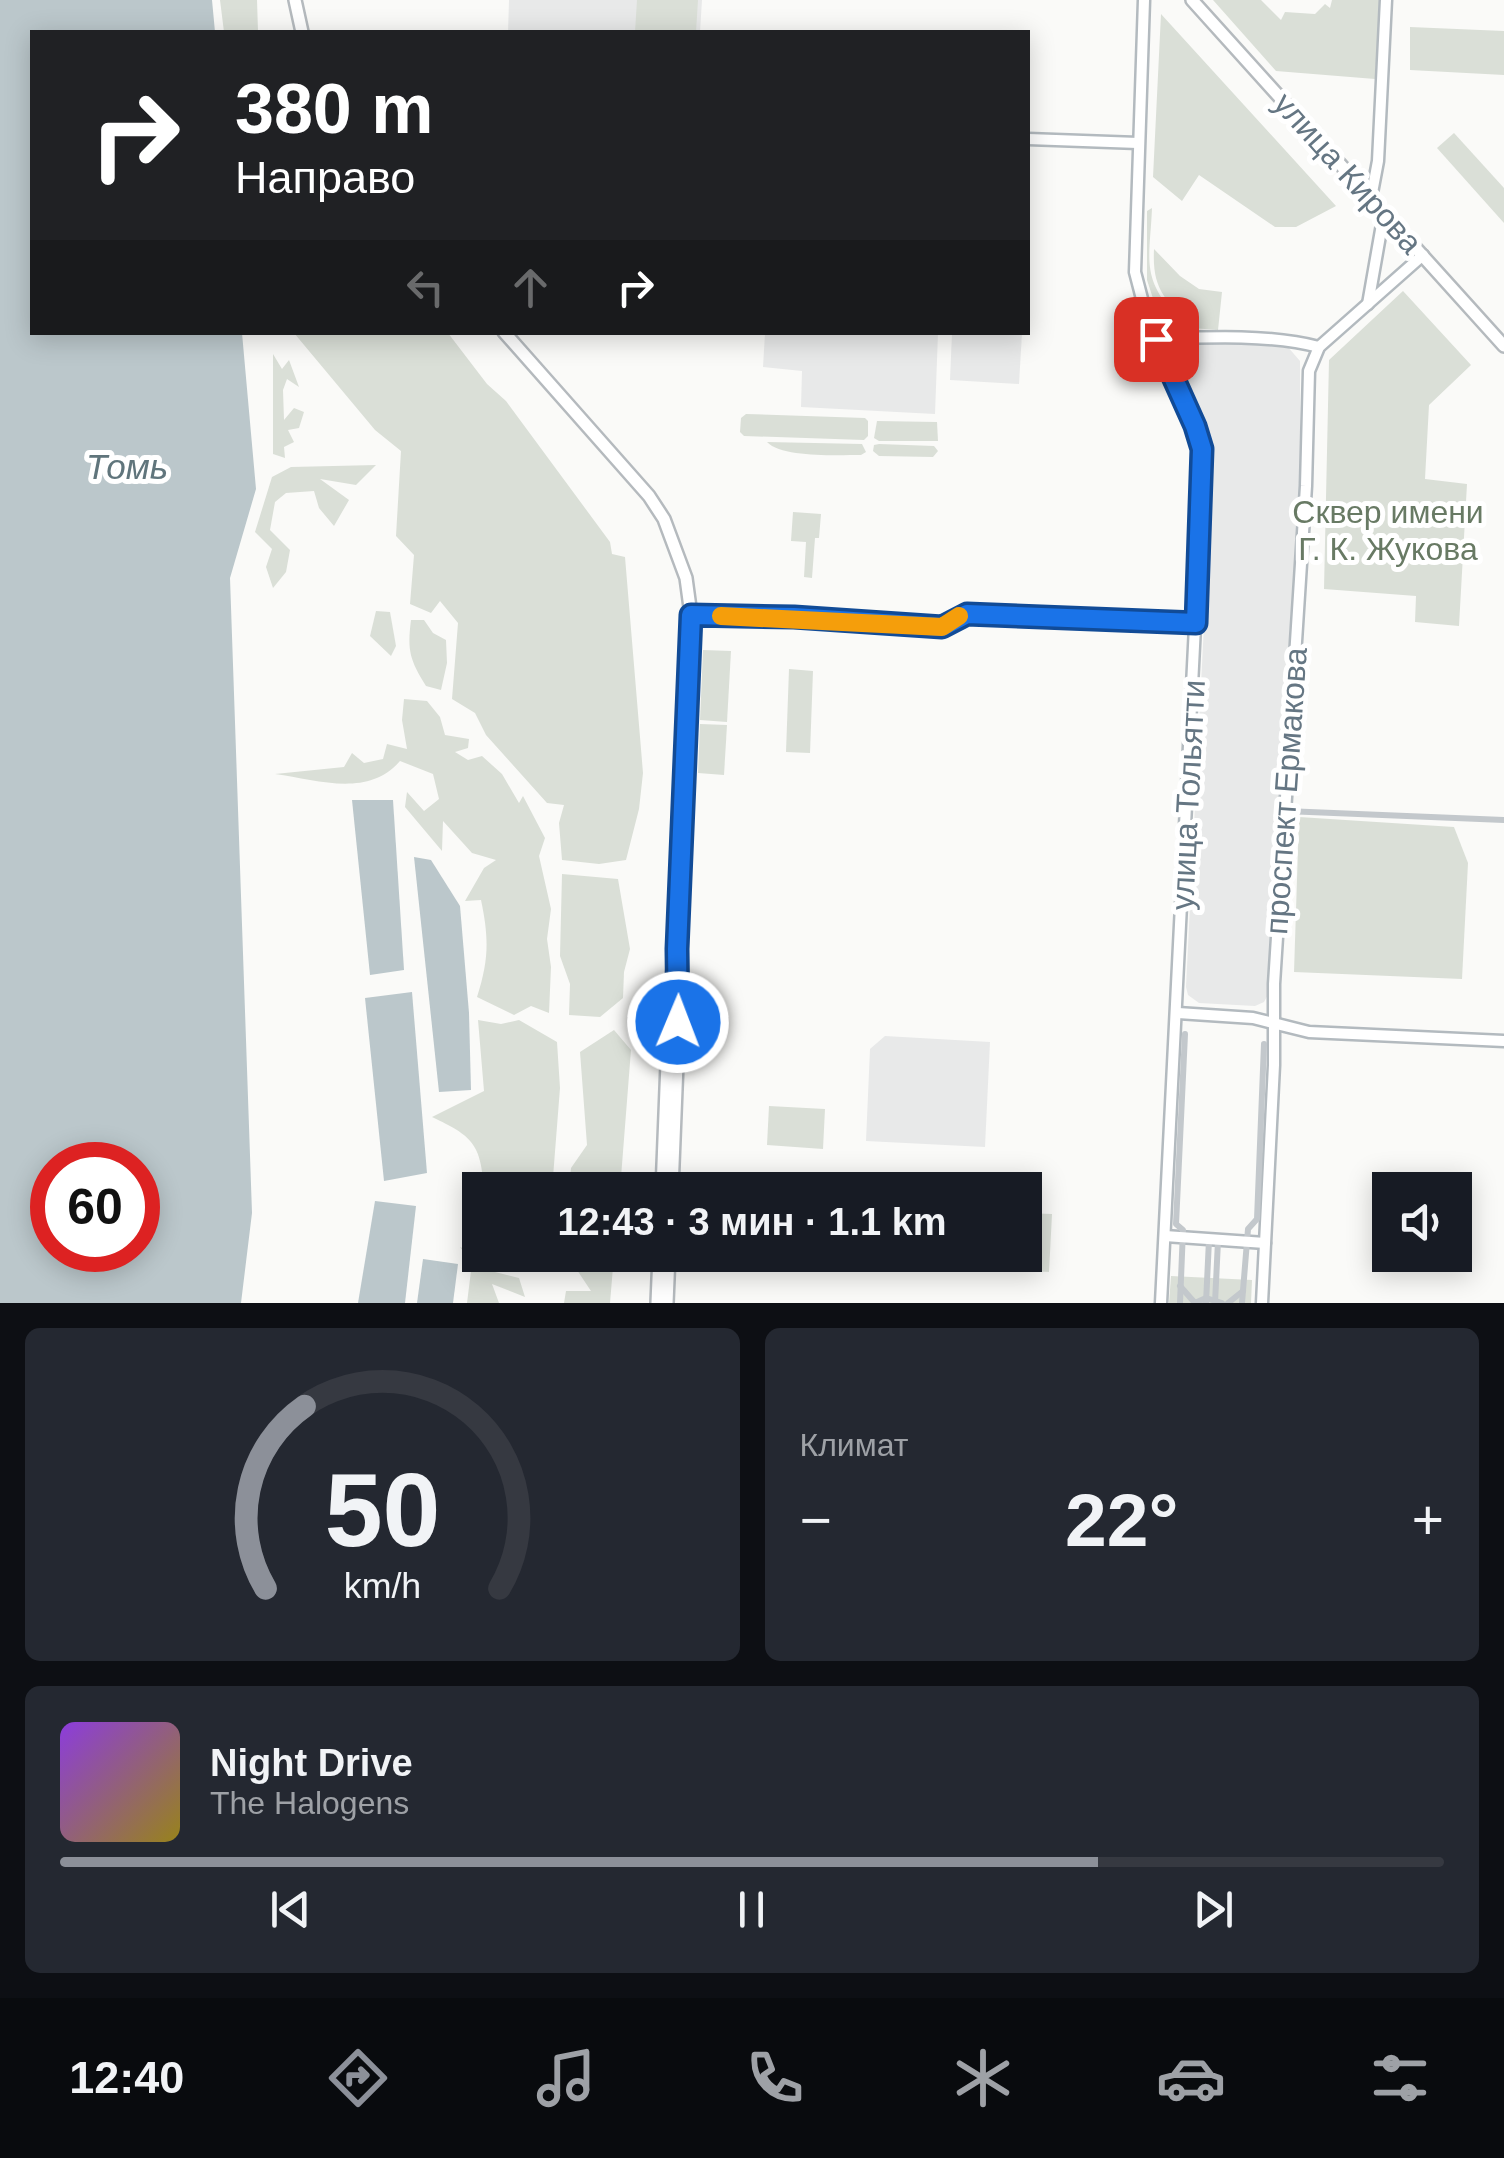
<!DOCTYPE html>
<html lang="ru">
<head>
<meta charset="utf-8">
<style>
	:root { --surface:#171b24; --page:#242831; --text:#f1f3f6; --muted:#9ea1a6; --line:#363941; --accent:#8c9099 }
	body { margin:0; font-family:Arial,sans-serif; background:var(--page); color:var(--text); height:100vh; display:flex; flex-direction:column; font-size:38px; white-space:nowrap }
	* { box-sizing:border-box; margin:0 }
	p { font-size:32px; color:var(--muted) }
	.icon { flex:none; width:55px; height:55px; fill:none; stroke:currentColor; stroke-width:2; stroke-linecap:round; stroke-linejoin:round }
	.map { position:relative; height:1303px; overflow:hidden }
	.side { display:flex; flex-direction:column; gap:25px; padding:25px; background:#0d0f14; flex:1 }
	.side>* { flex:none }
	.top-card { position:absolute; left:30px; top:30px; width:1000px; height:305px; border-radius:0px; box-shadow:0 5px 25px #0003; background:#202124; color:#fff; overflow:hidden }
	.tools { position:absolute; left:1372px; top:1172px; display:grid; gap:20px }
	.tools a { display:grid; place-items:center; width:100px; height:100px; border-radius:0px; background:var(--surface); box-shadow:0 5px 25px #0003; font-size:50px }
	.speed { position:absolute; left:30px; top:1142px; display:flex; gap:20px; font-size:50px; font-weight:700; text-align:center }
	.speed>* { display:grid; place-content:center; width:130px; height:130px; border-radius:50%; background:var(--surface); box-shadow:0 5px 25px #0003; line-height:1 }
	.speed .limit { border:15px solid #d22; background:#fff; color:#111 }
	.pin { position:absolute; display:grid; place-items:center; width:85px; height:85px; color:#fff; margin:-42px; border-radius:20px; box-shadow:0 5px 15px #0006 }
	.me { position:absolute; width:110px; margin:-55px; rotate:1deg; stroke-linejoin:round; filter:drop-shadow(0 0 8px #0008) }
	.turn { display:flex; align-items:center; gap:35px; height:210px; padding:0 40px; font-size:45px }
	.turn .icon { width:130px; height:130px; stroke-width:2.5 }
	.turn b { display:block; font-size:70px; line-height:85px }
	.lanes { display:flex; align-items:center; height:95px; padding:0 40px; background:#0003; justify-content:center; gap:50px; direction:ltr }
	.lanes .off { opacity:.35 }
	.big { font-size:75px; font-weight:700; line-height:1.1 }
	.side .tile { flex:1; display:flex; flex-direction:column; justify-content:center; gap:15px; min-width:0; padding:0 35px; border-radius:15px; background:var(--page) }
	.side .dial { align-items:center; gap:0 }
	.dial svg { height:260px; overflow:visible; fill:none; stroke:var(--line); stroke-width:7; stroke-linecap:round; text-anchor:middle }
	.dial text { fill:var(--text); stroke:none }
	.song { display:flex; align-items:center; gap:30px }
	.cover { width:120px; height:120px; border-radius:15px; background:linear-gradient(135deg,hsl(270 70% 55%),hsl(50 70% 35%)) }
	.played { height:10px; border-radius:5px; background:linear-gradient(90deg,var(--accent) 75%,var(--line) 75%) }
	.keys { display:flex; justify-content:space-around; direction:ltr }
	.heat { display:flex; justify-content:space-between; align-items:center; font-size:55px; direction:ltr }
	.side .tiles { flex:1; display:grid; gap:25px; grid-template-columns:1fr 1fr }
	.tile:last-child { grid-column:span 2 }
	.trip { position:absolute; left:462px; top:1172px; width:580px; height:100px; border-radius:0px; background:var(--surface); box-shadow:0 5px 25px #0003; font-weight:700; line-height:100px; text-align:center }
	.tab-bar { display:flex; height:160px; justify-content:space-around; align-items:center; background:#090b0e; color:var(--muted) }
	.tab-bar .icon { width:70px; height:70px }
	.tab-bar .selected { color:var(--accent) }
	.tab-bar b { font-size:45px; color:var(--text) }
	.map>svg:first-child { display:block }
</style>
</head>
<body>
<div class="map">
<svg width="1504" height="1303" viewBox="0 0 1504 1303">
	<rect width="100%" height="100%" fill="#fafaf8"/>
	<g fill="#e8e9e9">
		<path d="M509,0H702L700,32H508Z"/>
		<path d="M765,333H938L935,414L801,407L802,371L763,367Z"/>
		<path d="M952,333H1022L1019,384L950,380Z"/>
		<path d="M1183,341L1287,346L1300,361V494L1283,718L1269,993L1264,1002L1255,1006L1199,1003L1188,995L1186,987L1212,463L1206,431L1172,355L1173,346Z"/>
		<path d="M885,1036L990,1042L985,1147L866,1141L870,1049Z"/>
	</g>
	<g fill="#dadfd7">
		<path d="M220,0H257L258,32H224Z"/>
		<path d="M637,0H698L696,32H635Z"/>
		<path d="M1213,0H1261L1281,20L1285,12L1315,14L1325,4L1330,8L1332,0H1380L1375,79L1276,71Z"/>
		<path d="M1161,14L1336,206L1296,227H1275L1199,175L1182,201L1153,177Z"/>
		<path d="M1410,27L1504,31V75L1410,70Z"/>
		<path d="M1454,133L1504,188V223L1437,148Z"/>
		<path d="M1152,208C1150,258 1140,277 1177,317L1175,330L1161,323L1147,280V211Z"/>
		<path d="M1154,249L1180,276L1199,289L1222,292L1218,330L1191,328C1165,298 1152,290 1154,249Z"/>
		<path d="M1403,291L1471,365L1429,405L1425,479L1467,484L1459,626L1415,622L1416,596L1324,589L1329,360Z"/>
		<path d="M294,333H448L487,384L506,401L610,542L612,554L625,557L643,773L639,809L626,860L599,864L562,860L559,823L564,805L547,803L486,735L475,713L452,699L458,623L440,601L431,613L410,604L414,555L396,536L401,451L375,430Z"/>
		<path d="M273,354L282,369L289,360L299,387L287,379L283,390L284,420L294,408L304,412L299,428L288,430L294,442L284,447L285,458L273,454Z"/>
		<path d="M746,414L865,418L868,421V436L864,440L744,436L740,432L741,418Z"/>
		<path d="M877,421L937,422L938,441H879L874,438Z"/>
		<path d="M767,442L862,444L866,452L861,455C838,455 782,458 767,442Z"/>
		<path d="M879,444L934,446L938,451L933,457L879,456L873,451L874,445Z"/>
		<path d="M376,465L356,485L320,479L349,500L334,526L319,508L314,491L286,493L275,502L270,530L290,550L286,572L273,588L266,567L272,549L255,532L272,477L291,467Z"/>
		<path d="M793,512L821,514L819,538H815L812,578L804,577L806,542L791,541Z"/>
		<path d="M376,611L390,612L396,646L391,656L370,636Z"/>
		<path d="M411,620H424L433,633L446,640L447,663L441,690L426,686C410,660 407,651 411,620Z"/>
		<path d="M703,650L731,651L727,722L700,720Z"/>
		<path d="M789,669L813,671L810,753L786,752Z"/>
		<path d="M404,699L427,701L440,717L445,735L469,739L468,748L455,752L468,760L482,756L502,774L519,803L523,796L545,838L539,856L551,909L547,939L551,967L549,1013L531,1006L514,1015L477,997C489,960 489,938 481,900L465,901L484,868L496,860L472,853L443,821L442,851L405,807L407,792L424,811L439,799L433,774L400,761C368,798 318,780 275,774L344,767L352,753L364,763L383,759L387,744L407,749L402,720Z"/>
		<path d="M700,724L727,725L724,775L698,773Z"/>
		<path d="M1299,817L1454,827L1468,863L1462,979L1294,972Z"/>
		<path d="M562,874L618,879L630,949L624,972L623,998L600,1017L569,1015L570,984L560,956Z"/>
		<path d="M478,1020L501,1024L519,1020L557,1042L560,1088L552,1190H484C481,1143 472,1136 432,1117L484,1091Z"/>
		<path d="M614,1030L631,1050L620,1190H569L571,1168L587,1145L580,1052Z"/>
		<path d="M769,1106L825,1109L823,1149L767,1145Z"/>
		<path d="M1025,1213L1052,1214L1049,1272L1006,1270L1007,1255H1025Z"/>
		<path d="M460,1247L484,1257L491,1271L519,1278L525,1297L492,1284L499,1303H467L472,1263Z"/>
		<path d="M567,1255H614L610,1303H564L566,1291H591Z"/>
		<path d="M1171,1276L1252,1280L1251,1303H1169Z"/>
	</g>
	<g fill="#bbc7cb" fill-rule="evenodd">
		<path d="M0,0H212L215,32H32V332L242,333L256,489L230,578L252,1213L241,1303H0ZM52,1165H138V1250H52Z"/>
		<path d="M352,800H393L404,970L370,975Z"/>
		<path d="M414,857L431,860L460,906L469,1013L471,1090L439,1092Z"/>
		<path d="M412,992L427,1173L384,1181L365,998Z"/>
		<path d="M375,1201L416,1206L405,1303H358Z"/>
		<path d="M423,1259L458,1264L453,1303H417Z"/>
	</g>
	<g fill="none" stroke-linecap="round" stroke-linejoin="round">
		<defs>
			<g id="secondary">
				<path d="M1144,0L1135,272L1147,318L1200,438L1203,467L1161,1303"/>
				<path d="M1028,139L1138,143"/>
				<path d="M1371,198L1378,161L1386,0"/>
				<path d="M1368,304L1384,213"/>
				<path d="M1156,339C1208,337 1268,334 1319,347"/>
				<path d="M1178,1013L1253,1018L1309,1032L1504,1041"/>
				<path d="M1165,1236L1265,1243"/>
				<path d="M1262,1303L1274,1065V984L1306,486L1309,371L1319,347L1423,255"/>
			</g>
			<g id="primary">
				<path d="M295,0L302,32"/>
				<path d="M1192,0L1504,346"/>
				<path d="M504,332L649,496L664,519L686,578L691,615L677,949L680,988L672,1190"/>
				<path d="M662,1190L670,987L675,958"/>
				<path d="M657,1303L659,1255"/>
				<path d="M667,1303L669,1255"/>
			</g>
		</defs>
		<use href="#secondary" stroke="#b3babf" stroke-width="15"/>
		<use href="#primary" stroke="#b5babe" stroke-width="16"/>
		<g stroke="#c3c8cc" stroke-width="6">
			<path d="M692,615L794,617L942,627L958,616L967,614L1196,623"/>
			<path d="M1285,811L1504,820"/>
			<path d="M1180,1286L1195,1303"/>
			<path d="M1180,1303L1183,1230L1176,1224L1185,1034"/>
			<path d="M1195,1303L1206,1298L1222,1303"/>
			<path d="M1206,1303L1209,1240"/>
			<path d="M1215,1303L1218,1241"/>
			<path d="M1228,1303L1243,1291"/>
			<path d="M1242,1303L1248,1229L1257,1219L1264,1044"/>
		</g>
		<use href="#secondary" stroke="#fff" stroke-width="10"/>
		<use href="#primary" stroke="#fff" stroke-width="11"/>
	</g>
	<g fill="none" stroke-linecap="round" stroke-linejoin="round">
		<defs>
			<path id="route" d="M678,1022L677,949L691,615L794,617L942,627L967,614L1196,623L1202,449L1195,426L1156,339"/>
		</defs>
		<use href="#route" stroke="#114b97" stroke-width="25"/>
		<use href="#route" stroke="#1a73e8" stroke-width="18"/>
		<path stroke="#f59e0b" stroke-width="18" d="M721,616L942,627L959,616"/>
	</g>
	<g text-anchor="middle" stroke-width="10" stroke-linejoin="round" paint-order="stroke">
		<g font-size="32" fill="#657683" stroke="#fff">
			<text transform="translate(1348 173) rotate(48)" y="11">улица Кирова</text>
			<text transform="translate(1286 791) rotate(-86)" y="11">проспект Ермакова</text>
			<text transform="translate(1188 795) rotate(-87)" y="11">улица Тольятти</text>
		</g>
		<g font-size="32" fill="#687a64" stroke="#fff">
			<text x="1388" y="523">Сквер имени<tspan x="1388" dy="37">Г. К. Жукова</tspan></text>
		</g>
		<g font-size="35" font-style="italic" fill="#60757c" stroke="#fff">
			<text x="127" y="479">Томь</text>
		</g>
	</g>
</svg>
<div class="tools">
<a><svg class="icon" aria-label="sound" viewBox="0 0 24 24"><path d="M4 9h4l5-4v14l-5-4H4zM17 9q2 3 0 6"/></svg></a>
</div>
<div class="speed"><div class="limit">60</div></div>
<div class="pin" style="left:1156px;top:339px;background:#d93025"><svg class="icon" aria-label="arrive" viewBox="0 0 24 24"><path d="M6 21V4h12l-3 4 3 4H6"/></svg></div>
<svg class="me" style="left:678px;top:1022px" viewBox="-20 -20 40 40"><circle r="17" fill="#1a73e8" stroke="#fff" stroke-width="3"/><path d="M0-11L8 9 0 5-8 9z" fill="#fff"/></svg>
<div class="trip">12:43 · 3 мин · 1.1 km</div>
<div class="top-card">
<div class="turn"><svg class="icon" aria-label="right" viewBox="0 0 24 24"><path d="M7 20v-9h11M14 6l5 5-5 5"/></svg><div><b>380 m</b>Направо</div></div>
<div class="lanes"><svg class="icon off" aria-label="left" viewBox="0 0 24 24"><path d="M17 20v-9H6M10 6l-5 5 5 5"/></svg><svg class="icon off" aria-label="ahead" viewBox="0 0 24 24"><path d="M12 20V5M6 11l6-6 6 6"/></svg><svg class="icon" aria-label="right" viewBox="0 0 24 24"><path d="M7 20v-9h11M14 6l5 5-5 5"/></svg></div>
</div>
</div>
<section class="side">
<div class="tiles">
<div class="tile dial"><svg viewBox="0 0 100 80">
<path d="M14 69A42 42 0 1 1 86 69"/>
<path d="M14 69A42 42 0 0 1 26 13" stroke="#8c9099"/>
<text x="50" y="56" font-size="32" font-weight="700">50</text>
<text x="50" y="72" font-size="11">km/h</text>
</svg></div>
<div class="tile"><p>Климат</p>
<div class="heat"><a>−</a><b class="big">22°</b><a>+</a></div>
</div>
<div class="tile">
<div class="song"><i class="cover"></i><div><b>Night Drive</b><p>The Halogens</p></div></div>
<div class="played"></div>
<div class="keys"><svg class="icon" aria-label="previous" viewBox="0 0 24 24"><path d="M18 5L8 12l10 7zM5 5v14"/></svg><svg class="icon" aria-label="pause" viewBox="0 0 24 24"><path d="M8 5v14M16 5v14"/></svg><svg class="icon" aria-label="next" viewBox="0 0 24 24"><path d="M6 5l10 7-10 7zM19 5v14"/></svg></div>
</div>
</div>
</section>
<nav class="tab-bar">
<b>12:40</b>
<svg class="icon selected" aria-label="directions" viewBox="0 0 24 24"><path d="M12 3l9 9-9 9-9-9zM9 14v-3h6M13 9l2 2-2 2"/></svg>
<svg class="icon" aria-label="music" viewBox="0 0 24 24"><path d="M9 18V5l10-2v13"/><circle cx="6" cy="18" r="3"/><circle cx="16" cy="16" r="3"/></svg>
<svg class="icon" aria-label="phone" viewBox="0 0 24 24"><path d="M5 4h4l2 5-3 2q2 4 5 5l2-3 5 2v4C11 20 4 13 5 4z"/></svg>
<svg class="icon" aria-label="climate" viewBox="0 0 24 24"><path d="M12 3v18M4 7l16 10M4 17L20 7"/></svg>
<svg class="icon" aria-label="car" viewBox="0 0 24 24"><path d="M5 17H2v-5l4-1 3-4h7l3 4 3 1v5h-3M9 17h6M6 11h13"/><circle cx="7" cy="17" r="2"/><circle cx="17" cy="17" r="2"/></svg>
<svg class="icon" aria-label="filters" viewBox="0 0 24 24"><path d="M4 7h16M4 17h16"/><circle cx="9" cy="7" r="2"/><circle cx="15" cy="17" r="2"/></svg>
</nav>
</body>
</html>
